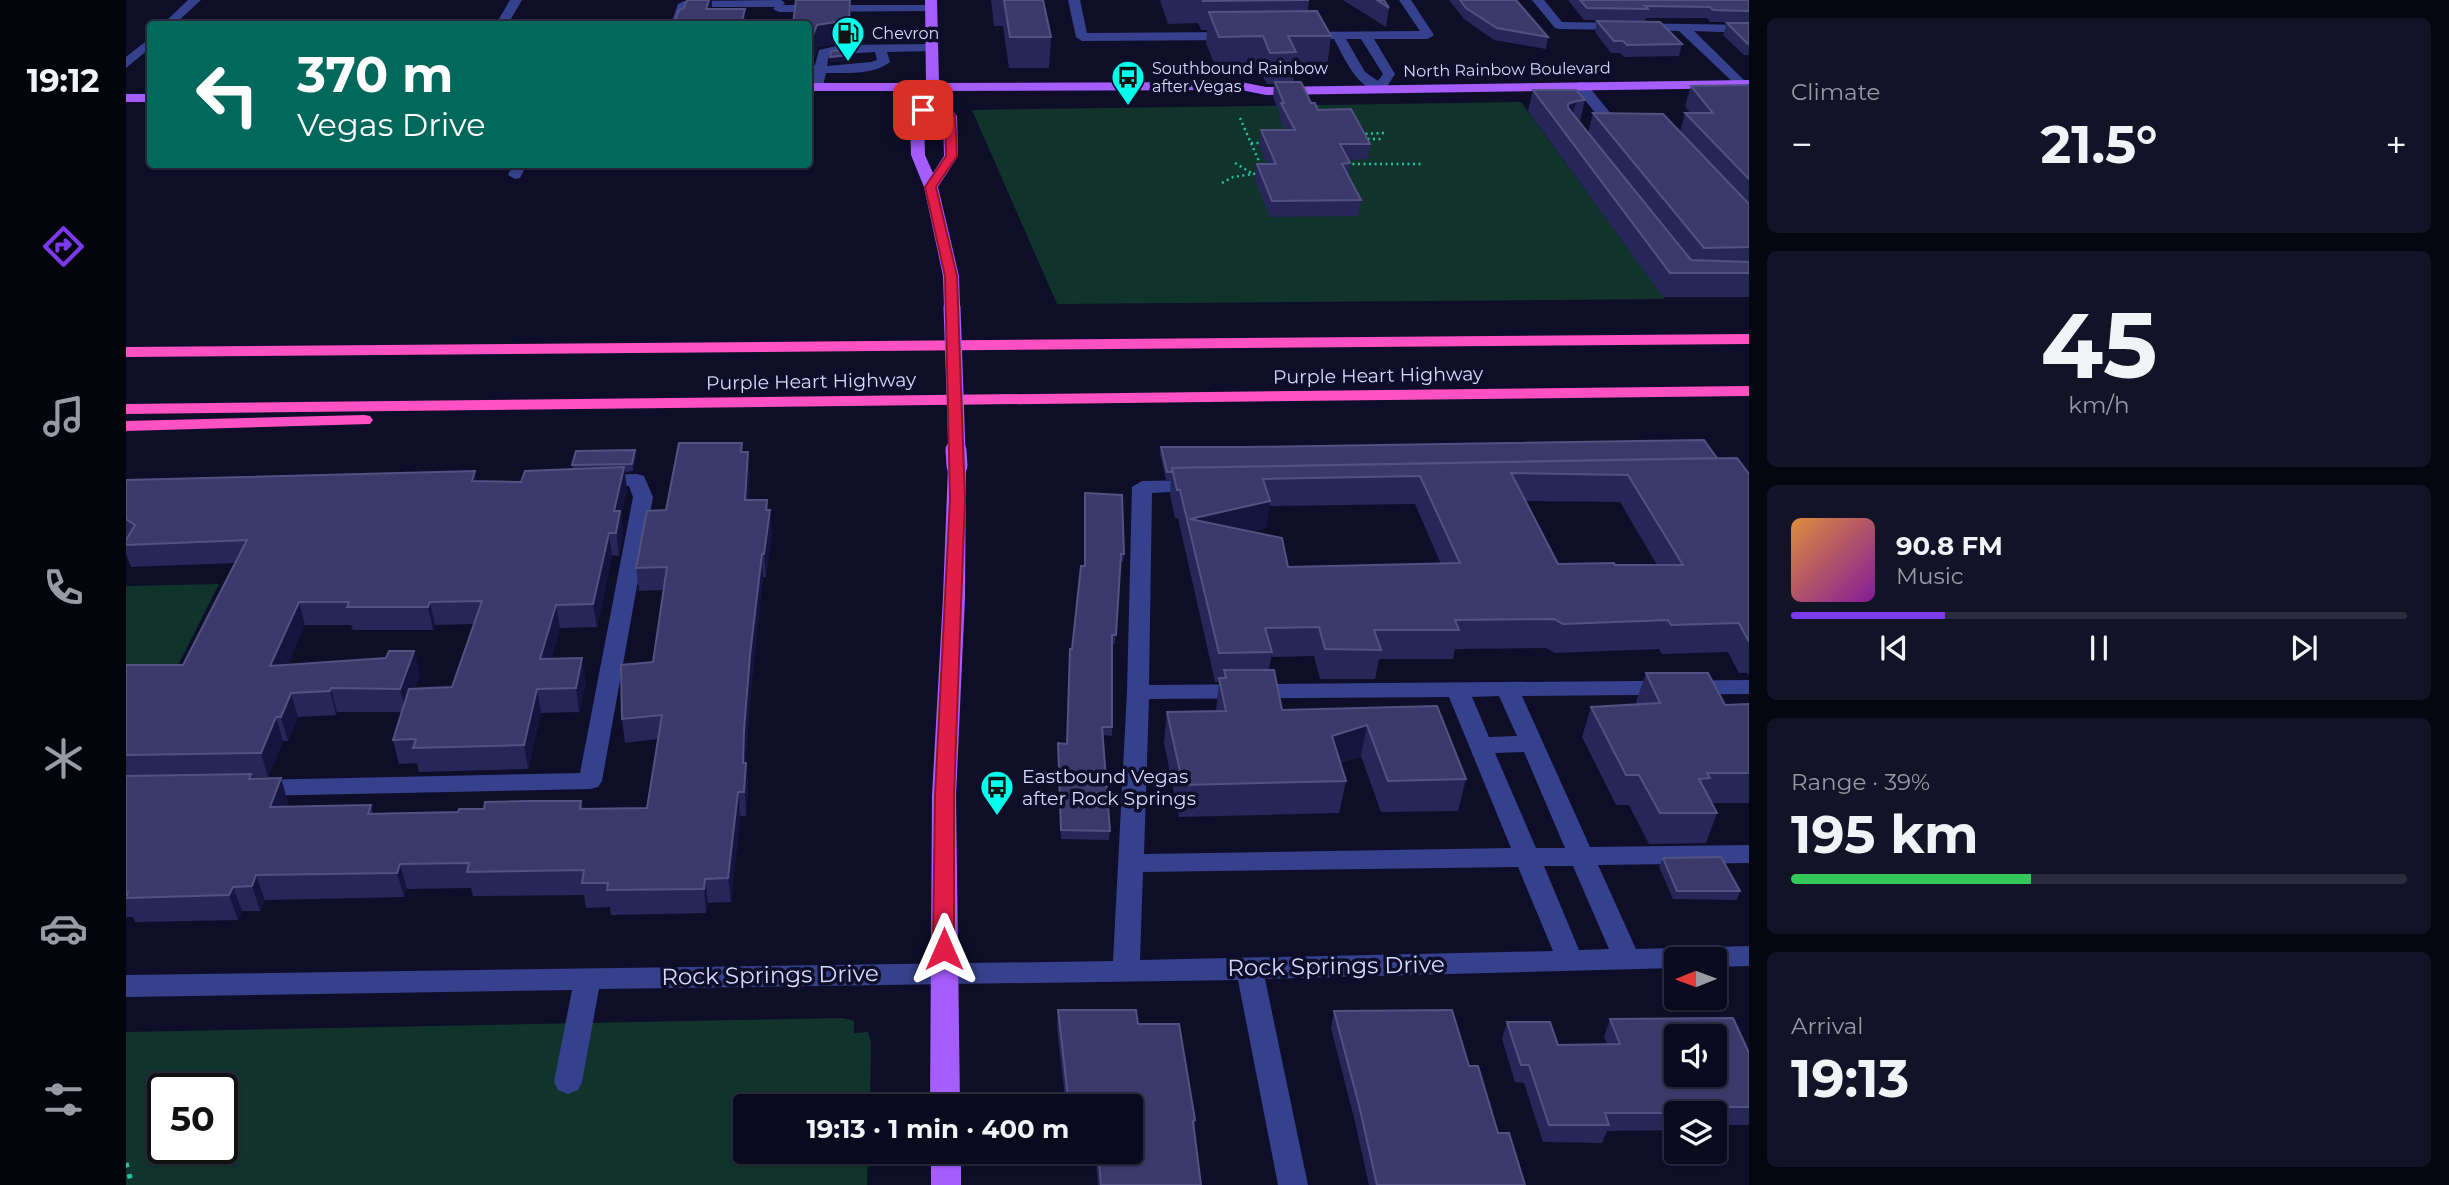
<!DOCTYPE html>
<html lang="en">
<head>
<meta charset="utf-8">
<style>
	:root { --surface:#0a0a1f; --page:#131328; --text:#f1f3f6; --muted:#999aa4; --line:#2a2b3d; --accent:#7c3aed }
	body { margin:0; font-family:Montserrat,sans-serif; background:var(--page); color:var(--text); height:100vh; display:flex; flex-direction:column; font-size:26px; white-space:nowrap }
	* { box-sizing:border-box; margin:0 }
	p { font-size:23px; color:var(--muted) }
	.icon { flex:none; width:38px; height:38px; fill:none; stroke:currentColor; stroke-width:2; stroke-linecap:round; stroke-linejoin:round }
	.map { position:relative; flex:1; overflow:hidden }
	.drawer { display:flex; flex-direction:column; gap:18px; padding:18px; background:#060611; width:700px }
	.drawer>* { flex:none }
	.guide { position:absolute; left:21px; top:21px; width:665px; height:147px; border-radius:7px; box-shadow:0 2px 5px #0004,0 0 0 2px var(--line); background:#00695c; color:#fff; overflow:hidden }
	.needle { width:46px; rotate:269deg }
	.controls { position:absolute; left:1538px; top:947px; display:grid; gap:14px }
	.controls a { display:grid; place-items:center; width:63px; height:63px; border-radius:7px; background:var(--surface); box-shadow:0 2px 5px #0004,0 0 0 2px var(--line); font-size:35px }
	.speed { position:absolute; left:21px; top:1073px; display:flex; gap:14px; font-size:35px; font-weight:700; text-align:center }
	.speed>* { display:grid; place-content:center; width:91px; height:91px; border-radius:50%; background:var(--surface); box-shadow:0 2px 5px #0004,0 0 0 2px var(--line); line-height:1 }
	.speed .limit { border:4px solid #111; border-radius:10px; background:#fff; color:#111 }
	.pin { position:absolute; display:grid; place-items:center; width:60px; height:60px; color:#fff; margin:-30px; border-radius:14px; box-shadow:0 4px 10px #0006 }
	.me { position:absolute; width:77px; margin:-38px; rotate:0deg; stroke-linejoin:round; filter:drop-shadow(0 0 5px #0008) }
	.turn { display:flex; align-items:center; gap:24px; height:147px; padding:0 35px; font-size:32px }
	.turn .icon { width:91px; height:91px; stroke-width:2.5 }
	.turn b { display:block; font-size:49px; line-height:60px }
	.big { font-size:52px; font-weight:700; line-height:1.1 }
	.drawer .widget { flex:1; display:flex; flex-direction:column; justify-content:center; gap:10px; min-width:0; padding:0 24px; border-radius:10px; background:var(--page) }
	.drawer .dial { align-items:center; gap:0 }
	.dial b { font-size:91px; line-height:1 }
	.song { display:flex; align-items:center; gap:21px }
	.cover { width:84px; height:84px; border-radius:10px; background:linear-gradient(135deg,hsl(30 70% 55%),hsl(290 70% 35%)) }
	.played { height:7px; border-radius:4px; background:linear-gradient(90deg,var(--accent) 25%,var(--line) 25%) }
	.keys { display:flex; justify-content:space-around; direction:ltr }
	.heat { display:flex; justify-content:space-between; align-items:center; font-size:38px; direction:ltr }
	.charge { height:10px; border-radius:5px; background:linear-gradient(90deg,#34c759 39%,var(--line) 0) }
	.trip { position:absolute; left:607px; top:1094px; width:410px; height:70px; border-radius:7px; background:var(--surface); box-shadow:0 2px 5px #0004,0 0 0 2px var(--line); font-weight:700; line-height:70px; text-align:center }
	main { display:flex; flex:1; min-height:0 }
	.dock { display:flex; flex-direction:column; width:126px; justify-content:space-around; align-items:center; background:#04040c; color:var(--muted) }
	.dock .icon { width:49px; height:49px }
	.dock .active { color:var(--accent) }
	.dock b { font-size:32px; color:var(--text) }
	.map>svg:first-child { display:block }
</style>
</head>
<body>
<main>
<nav class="dock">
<b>19:12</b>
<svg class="icon active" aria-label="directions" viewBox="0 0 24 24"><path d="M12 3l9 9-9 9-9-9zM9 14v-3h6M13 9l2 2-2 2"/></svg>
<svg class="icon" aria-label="music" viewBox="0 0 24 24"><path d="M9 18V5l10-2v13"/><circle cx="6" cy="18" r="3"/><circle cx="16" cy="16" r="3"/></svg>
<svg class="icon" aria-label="phone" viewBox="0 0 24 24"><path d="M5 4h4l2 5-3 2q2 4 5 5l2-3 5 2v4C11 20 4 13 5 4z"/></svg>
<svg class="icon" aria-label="climate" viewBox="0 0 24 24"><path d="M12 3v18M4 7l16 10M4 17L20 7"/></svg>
<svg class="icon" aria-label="car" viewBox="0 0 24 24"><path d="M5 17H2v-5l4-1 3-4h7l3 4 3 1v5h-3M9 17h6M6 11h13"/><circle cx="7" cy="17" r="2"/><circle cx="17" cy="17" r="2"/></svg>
<svg class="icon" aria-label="filters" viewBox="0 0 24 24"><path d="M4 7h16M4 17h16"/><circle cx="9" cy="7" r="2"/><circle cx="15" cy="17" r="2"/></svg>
</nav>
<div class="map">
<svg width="1623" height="1185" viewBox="0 0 1623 1185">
	<rect width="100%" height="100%" fill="#0e0e29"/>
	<g fill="#10342c" fill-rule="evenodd">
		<path d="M1395,102L1539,299L931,304L846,110Z"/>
		<path d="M93,584L46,677H0V586Z"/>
		<path d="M717,1018L728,1021V1033L742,1032L745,1043L744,1106H620V1152H742L741,1185H0V1032ZM37,1088H96V1148H37Z"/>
	</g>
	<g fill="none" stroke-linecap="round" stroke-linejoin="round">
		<g stroke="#25c49e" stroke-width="2.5" stroke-dasharray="2 3.5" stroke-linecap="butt">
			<path d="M1114,118L1136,168"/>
			<path d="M1234,134L1258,133"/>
			<path d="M1236,139H1256"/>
			<path d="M1125,143H1137"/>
			<path d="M1109,163L1127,174"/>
			<path d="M1221,164H1297"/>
			<path d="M1096,183L1107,177L1134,173"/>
		</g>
		<path stroke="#25c49e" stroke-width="5" stroke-dasharray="4.5 7" stroke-linecap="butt" d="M0,1163L6,1185"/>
		<g fill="#35418c" fill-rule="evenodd">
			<path d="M62,0H75L49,24H37Z"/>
			<path d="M384,0H396L382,24H370Z"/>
			<path d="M655,0L659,3L657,5H805L811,8L805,11L653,12L647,9L649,7H563L557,24H545L552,4L558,1Z"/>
			<path d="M942,0H954L961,33L1108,32L1114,36L1108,40L956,41L950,37Z"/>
			<path d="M1273,0H1285L1308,35L1302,39H1248L1269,74L1258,91C1233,94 1218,57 1208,39L1178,40L1172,36L1178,32L1294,31ZM1220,39H1235L1257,74L1252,81L1239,72Z"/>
			<path d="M1406,0H1418L1436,22L1623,25V33L1568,31L1623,85L1612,87L1553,31L1433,29L1429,28Z"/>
			<path d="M24,38V48L0,68V57Z"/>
			<path d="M806,44L810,45V51L761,52L764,62C748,75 720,73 700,73L696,90H686L685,87L687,73H682V65H689L693,50L714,45ZM749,52L751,60L745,62L701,66L703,55Z"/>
			<path d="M1455,82L1460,83L1494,125V131H1484L1450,89V83Z"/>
			<path d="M387,164H401L394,178L389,179L382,175Z"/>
			<path d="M511,474L518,476L527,497L476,781L472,787L464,789L129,796L120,794L117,788L120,782L129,780L454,773L507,497L503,486L471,487L461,481L471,475Z"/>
			<path d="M1073,480L1083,486L1080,490L1026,493L1023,685L1623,680V694L1396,696L1464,847L1623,845V863L1472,865L1510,949L1623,946V966L1589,967V959H1550V968L1139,979L1182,1185H1152L1112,980L473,989L456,1082L452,1090L442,1094L432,1090L428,1082L446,990L0,997V975L987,961L1001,692L1006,487L1016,481ZM1373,696L1391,736L1363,737L1346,697ZM1323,697L1385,848L1018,854L1023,699ZM1398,752L1439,848H1410L1369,753ZM1418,866H1447L1483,949L1453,950ZM1392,867L1427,951L1014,960L1017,872Z"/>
		</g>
		<g fill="#a65dff" fill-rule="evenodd">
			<path d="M799,0H811L813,83L1115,82L1140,87L1623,80V88L1140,95L1115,90L813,91L814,99L831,116L832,156L812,187L833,276L834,307L826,312L818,307L817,276L798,187L785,155L784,116L800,99V91H682V83H800ZM807,107L817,117L818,156L807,173L799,155L798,117Z"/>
			<rect x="0" y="94" width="24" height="8"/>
			<path d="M831,460L840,466L839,597L830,796L834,1106H804L806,796L817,597L822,466Z"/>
			<rect x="805" y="1152" width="30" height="33"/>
		</g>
		<g fill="#ff51c3" fill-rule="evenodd">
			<path d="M1623,334V344L0,357V347Z"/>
			<path d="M1623,386V396L0,414V404Z"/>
			<path d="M238,415L244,416L247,420L244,424L0,431V421Z"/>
		</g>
		<path stroke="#a65dff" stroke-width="17" d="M826,307L831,452"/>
		<path stroke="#a65dff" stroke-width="21" d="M830,450L831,466"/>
	</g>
	<g fill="#272659" fill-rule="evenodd">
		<path d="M724,0L725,19L723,42L692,47L688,57L682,55V24Z"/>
		<path d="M865,0H917L925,37L923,68H883L877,26H868Z"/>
		<path d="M1034,0H1183L1182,11L1205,36L1201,67H1168L1167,82L1192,110L1244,144L1242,159L1222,160L1224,163L1223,176L1235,200L1232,216L1144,217L1129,180L1131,164H1141L1133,146L1135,130H1159L1153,118L1154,113L1147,98L1148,84H1141L1133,68H1090L1080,43L1081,30H1075L1072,23L1042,24Z"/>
		<path d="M1217,0H1258L1263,8L1260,27Z"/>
		<path d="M1323,0H1390L1422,37L1420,49L1368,40L1338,19Z"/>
		<path d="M1442,0H1623V22H1584L1581,18H1520L1519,21L1458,20Z"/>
		<path d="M1471,21L1556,44L1553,56L1498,57L1494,53H1485L1469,32Z"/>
		<path d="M1601,23H1623V55H1618L1597,35Z"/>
		<path d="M1623,85V297H1537L1402,111L1407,90L1459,100L1454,121H1452L1462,133L1467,113L1554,132L1559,113H1564L1559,106L1565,86Z"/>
		<path d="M1035,447L1591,458L1623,474V676L1621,673H1613L1602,652L1536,654L1533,649L1429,653L1420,648L1329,649L1327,659H1253L1249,679H1194L1188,656L1145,657L1143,670L1156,710L1311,706L1340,779L1332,811L1255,812L1235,756L1214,763L1220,781L1213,813L1053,817L1038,743L1041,712L1090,711L1093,682H1089L1052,518H1049L1044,495L1045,480H1040L1034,454ZM1399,501L1494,502L1531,565H1489L1432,564ZM1289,504L1315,564L1162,567L1125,532L1140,528L1143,506Z"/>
		<path d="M617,452L624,474L622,500H641L646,532L640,577H637L626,678L620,754V763L622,787L620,816H614L605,902L582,903L580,913L485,915L484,907L460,908L458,895L347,896L345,888L281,889L278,897L139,900L134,911H116L112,920L9,922L7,917H0V665H57L109,563L5,567L0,554V540L1,538L0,537V480L395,482L447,469L446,465L510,457L507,471L499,472L501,489L495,516L497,533L493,556L486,555L471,627L434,628L425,659L460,682L453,712L415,713L402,769L293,772L291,763L273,764L267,740L276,712H211L210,715L172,717L162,741H157L142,777H126L127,778L162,802L161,806L245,805L247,813L332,812L358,809L455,801L457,809L521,808L532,739L499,743L496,719L527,662L537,590L513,591L510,568L540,510ZM348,624L326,687L289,688L294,674L161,665L179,625H225L227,630H307L309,625Z"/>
		<path d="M958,501L998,554L997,562H994L989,644L986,643V736L977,735L984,831L983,840L935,839L932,743L941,744L946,649L958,566Z"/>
		<path d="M1520,673L1599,705L1623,704V803H1586L1591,813L1580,843L1523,844L1503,805H1490L1456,737L1465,707L1512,705L1510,702Z"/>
		<path d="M1537,858L1614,891L1611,900L1547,899L1533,867Z"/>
		<path d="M932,1010L1012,1024L1069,1120L1068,1130L1075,1185H972L969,1152H1004V1106H940L931,1028Z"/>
		<path d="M1208,1011L1343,1066L1372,1133L1399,1185H1243L1229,1122L1205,1028Z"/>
		<path d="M1484,1019L1623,1053V1125H1589V1113H1550V1130L1481,1131L1476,1143L1417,1142L1398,1083L1389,1082L1376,1039L1381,1022L1432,1045L1481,1044L1478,1037Z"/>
	</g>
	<g fill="#15143e">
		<path d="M583,0H586V10L580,9Z"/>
		<path d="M724,0L725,19L723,42L692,47L688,57L687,35L691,25Z"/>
		<path d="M619,9L620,24H615Z"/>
		<path d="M722,50V61L704,63V57Z"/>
		<path d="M1450,101L1445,122L1438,126L1442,104Z"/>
		<path d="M509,450L510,457L507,471L506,464Z"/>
		<path d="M622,452L624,474L621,522L619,500Z"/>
		<path d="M498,467L501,489L495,516L497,533L493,556L488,511Z"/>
		<path d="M349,471L353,493L346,481Z"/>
		<path d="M641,500L643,522L644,510L646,532L640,577L638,554Z"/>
		<path d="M1144,501L1140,528L1067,546L1064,519Z"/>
		<path d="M483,533L486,555L471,627L467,604Z"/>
		<path d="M636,554L637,577L626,678L620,754L619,775L620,763L622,787L620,816L617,763L618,731L624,655Z"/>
		<path d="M173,602L179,625L151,689L144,666Z"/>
		<path d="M304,602L309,625L307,630L302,607Z"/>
		<path d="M430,605L434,628L419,682L414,659Z"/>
		<path d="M288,651L294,674L280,712L274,689Z"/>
		<path d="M456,658L460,682L453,712L450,688Z"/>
		<path d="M205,688L211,712L210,715L204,691Z"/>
		<path d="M411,689L415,713L402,769L398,745Z"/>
		<path d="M165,693L172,717L162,741L155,717Z"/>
		<path d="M150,717L157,741L142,777L135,753Z"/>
		<path d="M1241,725L1235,756L1200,767L1206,736Z"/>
		<path d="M155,778L162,802L151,831L144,807Z"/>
		<path d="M612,792L614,816L605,902L602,878Z"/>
		<path d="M274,864L281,889L278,897L271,873Z"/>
		<path d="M130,875L139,900L134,911L126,886Z"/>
		<path d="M579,879L582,903L580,913L578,889Z"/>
		<path d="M107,887L116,911L112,920L103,895Z"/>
	</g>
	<g fill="#3a396a" stroke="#525282" stroke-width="2" fill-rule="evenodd">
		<path d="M561,0H583L580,9H619L615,24H548L553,10L558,8Z"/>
		<path d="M670,0H724L723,20L691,25L687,35L682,33V24H667Z"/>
		<path d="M878,0H917L925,37H884Z"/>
		<path d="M1077,0H1183L1077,1Z"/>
		<path d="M1251,0H1258L1263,8Z"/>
		<path d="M1334,0H1390L1422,37L1371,28L1340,8Z"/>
		<path d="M1454,0H1623V11L1587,10L1584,7L1519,6L1522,9L1461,8Z"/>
		<path d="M1191,11L1205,36H1162L1170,52L1144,53L1137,36L1093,37L1083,12Z"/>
		<path d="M1471,21L1534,22L1556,44L1501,45L1497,41H1488Z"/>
		<path d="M1601,23H1623V44H1622Z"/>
		<path d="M722,50V55L704,57L705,51Z"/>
		<path d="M1149,82H1175L1185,103H1189L1192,110L1225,109L1244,144H1214L1224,163L1216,164L1235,200L1146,201L1131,164H1150L1135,130H1169L1155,103H1158Z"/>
		<path d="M1623,85V179L1559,113H1587L1565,86Z"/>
		<path d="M1407,90H1450L1459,100L1450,101L1442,104V108L1565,260L1623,262V273H1544Z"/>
		<path d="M1467,113L1537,114L1623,204V247L1578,248Z"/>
		<path d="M1578,440L1591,458L1046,468V472H1041L1035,447H1121Z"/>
		<path d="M553,443H616L615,452H622L619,500H641L640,510H644L638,554H636L624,655L618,731L617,763H620L618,792H612L602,878L579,879L578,889L481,890L482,883H456L458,870L341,872L343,863L274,864L271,873L130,875L126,886L107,887L103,895L0,898L2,892H0V776L125,774L123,779L155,778L144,807L245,805L242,814L332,812L333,809H358L359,802L404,801H455L454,809L521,808L536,715L496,719L495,665L527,662L541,567L510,568L521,511L540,510Z"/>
		<path d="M509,450L506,464L446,465L450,451Z"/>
		<path d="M1611,458L1623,474V642L1613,623L1545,625L1542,620L1437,624L1428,619L1329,620L1333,630H1248L1255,650L1199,649L1193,627L1139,628L1146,652L1093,653L1054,490H1051L1046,468ZM1385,473L1502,475L1557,565H1489L1488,563L1432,564ZM1294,476L1334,563L1162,567L1156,538L1064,519L1144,501L1137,479Z"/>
		<path d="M498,467L488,511H494L490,533H483L467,604L430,605L414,659L456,658L450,688L411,689L398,745L287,748L290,739L267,740L283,689L326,687L356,601L304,602L302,607H221L223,602H173L144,666L260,658L263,651H288L274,689L205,688L204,691L165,693L155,717H150L135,753L0,755V665H57L121,540L0,545V540L9,525L0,519V480L349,471L346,481L395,482L399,471Z"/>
		<path d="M959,493L996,495L998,554H995L990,635H986V727H976L984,831L935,830L932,743L941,744L944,649H946L955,566H959Z"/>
		<path d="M1098,670H1148L1156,710L1311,706L1340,779L1262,781L1241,725L1206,736L1220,781L1057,785L1041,712L1100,711L1093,678H1100Z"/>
		<path d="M1520,673H1582L1599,705L1623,704V773H1581L1584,778L1573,779L1591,813H1534L1513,775H1500L1465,707L1534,703Z"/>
		<path d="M1595,857L1614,891H1551L1537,858Z"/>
		<path d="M932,1010H1010L1012,1024H1053L1069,1120L1067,1121L1075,1185H975L972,1152H1004V1106H943Z"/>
		<path d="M1326,1010L1343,1066H1352L1372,1133H1383L1399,1185H1251L1233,1105L1208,1011Z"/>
		<path d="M1607,1018L1623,1053V1107H1563L1565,1113H1479L1483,1125H1423L1403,1065H1395L1381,1022H1424L1432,1045L1494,1044L1484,1019ZM1550,1036H1589V1074H1550Z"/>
	</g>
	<path fill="#e11d48" stroke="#92132f" stroke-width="2" d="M807,97L829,116L831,156L810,187L831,276L839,499L828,796V949L825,955L818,957L810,955L807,949L809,796L824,499L819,276L799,187L820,156L819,116L807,105L800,112L792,110Z"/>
	<defs>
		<symbol id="fuel-pin" viewBox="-11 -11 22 30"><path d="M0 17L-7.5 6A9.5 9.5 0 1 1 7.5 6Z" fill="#02ffec" stroke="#0e0e29"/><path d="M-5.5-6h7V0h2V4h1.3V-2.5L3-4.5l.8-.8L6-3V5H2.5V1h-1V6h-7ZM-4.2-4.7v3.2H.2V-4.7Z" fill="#111"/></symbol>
		<symbol id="bus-pin" viewBox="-11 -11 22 30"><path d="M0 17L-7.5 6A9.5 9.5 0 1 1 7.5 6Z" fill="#02ffec" stroke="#0e0e29"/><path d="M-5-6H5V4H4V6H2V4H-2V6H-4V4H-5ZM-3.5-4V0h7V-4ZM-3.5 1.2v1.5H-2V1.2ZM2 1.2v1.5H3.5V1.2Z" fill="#111"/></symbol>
	</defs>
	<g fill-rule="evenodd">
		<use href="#fuel-pin" x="703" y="14" width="38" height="52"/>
		<use href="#bus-pin" x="983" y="58" width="38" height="52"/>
		<use href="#bus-pin" x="852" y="768" width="38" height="52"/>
	</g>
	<g text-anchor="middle" stroke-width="7" stroke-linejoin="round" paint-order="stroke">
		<g font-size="16" fill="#d6d9ff" stroke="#0e0e29" text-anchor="start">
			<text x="746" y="39">Chevron</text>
			<text x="1026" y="74">Southbound Rainbow<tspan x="1026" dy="18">after Vegas</tspan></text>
		</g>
		<g font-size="16" fill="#d6d9ff" stroke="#0e0e29">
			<text transform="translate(1381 69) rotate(-1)" y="6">North Rainbow Boulevard</text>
		</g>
		<g font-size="19" fill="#d6d9ff" stroke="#0e0e29">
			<text transform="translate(1252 375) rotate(-1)" y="7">Purple Heart Highway</text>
			<text transform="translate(685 381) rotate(-1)" y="7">Purple Heart Highway</text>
		</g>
		<g font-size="19" fill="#d6d9ff" stroke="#0e0e29" text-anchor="start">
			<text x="896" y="783">Eastbound Vegas<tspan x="896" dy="22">after Rock Springs</tspan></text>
		</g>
		<g font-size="23" fill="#d6d9ff" stroke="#0e0e29">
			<text transform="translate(1210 966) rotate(-1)" y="8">Rock Springs Drive</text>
			<text transform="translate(644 975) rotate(-1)" y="8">Rock Springs Drive</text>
		</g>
	</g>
</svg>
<div class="controls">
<a><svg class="needle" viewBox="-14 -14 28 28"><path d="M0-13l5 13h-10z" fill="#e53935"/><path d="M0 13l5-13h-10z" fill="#999aa4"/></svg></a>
<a><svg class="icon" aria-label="sound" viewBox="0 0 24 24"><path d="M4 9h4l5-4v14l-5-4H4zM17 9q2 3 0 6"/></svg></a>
<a><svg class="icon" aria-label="layers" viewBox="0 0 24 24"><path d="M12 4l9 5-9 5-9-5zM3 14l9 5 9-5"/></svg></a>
</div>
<div class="speed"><div class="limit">50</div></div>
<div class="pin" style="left:797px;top:110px;background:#d93025"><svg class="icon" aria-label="arrive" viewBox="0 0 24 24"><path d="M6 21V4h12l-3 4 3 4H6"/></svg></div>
<svg class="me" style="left:818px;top:949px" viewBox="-20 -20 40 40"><path d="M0-17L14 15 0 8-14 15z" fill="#e11d48" stroke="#fff" stroke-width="4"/></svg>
<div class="trip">19:13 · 1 min · 400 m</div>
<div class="guide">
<div class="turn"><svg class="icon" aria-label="left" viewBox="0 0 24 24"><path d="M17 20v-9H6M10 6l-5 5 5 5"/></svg><div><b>370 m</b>Vegas Drive</div></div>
</div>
</div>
<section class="drawer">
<div class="widget"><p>Climate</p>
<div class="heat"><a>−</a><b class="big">21.5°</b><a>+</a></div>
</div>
<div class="widget dial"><b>45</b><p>km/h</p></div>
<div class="widget">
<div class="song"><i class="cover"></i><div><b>90.8 FM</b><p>Music</p></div></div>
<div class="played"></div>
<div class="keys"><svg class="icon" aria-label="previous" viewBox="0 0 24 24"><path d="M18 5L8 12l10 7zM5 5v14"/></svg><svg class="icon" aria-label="pause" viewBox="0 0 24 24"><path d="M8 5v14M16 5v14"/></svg><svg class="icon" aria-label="next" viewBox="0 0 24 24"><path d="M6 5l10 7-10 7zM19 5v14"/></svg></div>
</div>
<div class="widget"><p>Range · 39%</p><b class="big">195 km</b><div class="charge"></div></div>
<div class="widget"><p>Arrival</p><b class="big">19:13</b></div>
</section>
</main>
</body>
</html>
